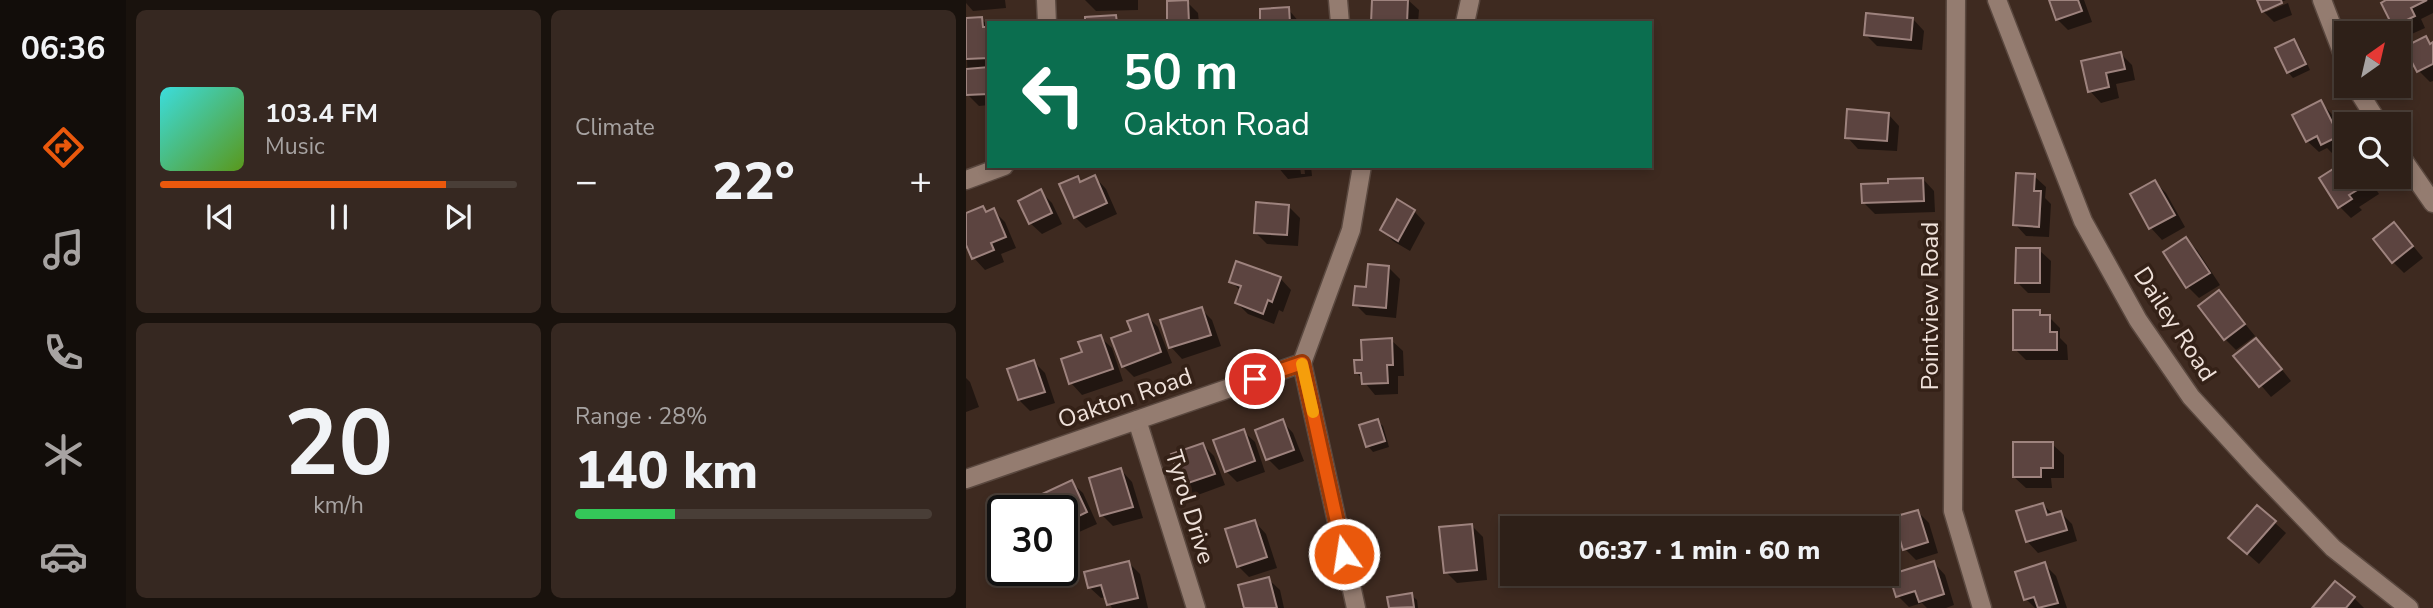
<!DOCTYPE html>
<html lang="en">
<head>
<meta charset="utf-8">
<style>
	:root { --surface:#2e2018; --page:#362821; --text:#f1f3f6; --muted:#a7a3a2; --line:#493e37; --accent:#ea580c }
	body { margin:0; font-family:"Nunito Sans",sans-serif; background:var(--page); color:var(--text); height:100vh; display:flex; flex-direction:column; font-size:26px; white-space:nowrap }
	* { box-sizing:border-box; margin:0 }
	p { font-size:23px; color:var(--muted) }
	.icon { flex:none; width:38px; height:38px; fill:none; stroke:currentColor; stroke-width:2; stroke-linecap:round; stroke-linejoin:round }
	.map { position:relative; flex:1; overflow:hidden }
	.side { display:flex; flex-direction:column; gap:10px; padding:10px; background:#19120d; width:840px }
	.side>* { flex:none }
	.guide { position:absolute; left:21px; top:21px; width:665px; height:147px; border-radius:0px; box-shadow:0 4px 10px #0003,0 0 0 2px var(--line); background:#0b6e4f; color:#fff; overflow:hidden }
	.needle { width:46px; rotate:34deg }
	.fabs { position:absolute; left:1368px; top:21px; display:grid; gap:14px }
	.fabs a { display:grid; place-items:center; width:77px; height:77px; border-radius:0px; background:var(--surface); box-shadow:0 4px 10px #0003,0 0 0 2px var(--line); font-size:35px }
	.speed { position:absolute; left:21px; top:495px; display:flex; gap:14px; font-size:35px; font-weight:700; text-align:center }
	.speed>* { display:grid; place-content:center; width:91px; height:91px; border-radius:50%; background:var(--surface); box-shadow:0 4px 10px #0003,0 0 0 2px var(--line); line-height:1 }
	.speed .limit { border:4px solid #111; border-radius:10px; background:#fff; color:#111 }
	.pin { position:absolute; display:grid; place-items:center; width:60px; height:60px; color:#fff; margin:-30px; border:4px solid #fff; border-radius:50%; box-shadow:0 2px 7px #0007 }
	.me { position:absolute; width:77px; margin:-38px; rotate:347deg; stroke-linejoin:round; filter:drop-shadow(0 0 5px #0008) }
	.turn { display:flex; align-items:center; gap:24px; height:147px; padding:0 21px; font-size:32px }
	.turn .icon { width:91px; height:91px; stroke-width:2.5 }
	.turn b { display:block; font-size:49px; line-height:60px }
	.big { font-size:52px; font-weight:800; line-height:1.1 }
	.side .card { flex:1; display:flex; flex-direction:column; justify-content:center; gap:10px; min-width:0; padding:0 24px; border-radius:10px; background:var(--page) }
	.side .dial { align-items:center; gap:0 }
	.dial b { font-size:91px; line-height:1 }
	.song { display:flex; align-items:center; gap:21px }
	.cover { width:84px; height:84px; border-radius:10px; background:linear-gradient(135deg,hsl(180 70% 55%),hsl(90 70% 35%)) }
	.played { height:7px; border-radius:4px; background:linear-gradient(90deg,var(--accent) 80%,var(--line) 80%) }
	.keys { display:flex; justify-content:space-around; direction:ltr }
	.heat { display:flex; justify-content:space-between; align-items:center; font-size:38px; direction:ltr }
	.charge { height:10px; border-radius:5px; background:linear-gradient(90deg,#34c759 28%,var(--line) 0) }
	.side .tiles { flex:1; display:grid; gap:10px; grid-template-columns:repeat(2,1fr) }
	.trip { position:absolute; left:534px; top:516px; width:399px; height:70px; border-radius:0px; background:var(--surface); box-shadow:0 4px 10px #0003,0 0 0 2px var(--line); font-weight:800; line-height:70px; text-align:center }
	main { display:flex; flex:1; min-height:0 }
	.tab-bar { display:flex; flex-direction:column; width:126px; justify-content:space-around; align-items:center; background:#120d0a; color:var(--muted) }
	.tab-bar .icon { width:49px; height:49px }
	.tab-bar .active { color:var(--accent) }
	.tab-bar b { font-size:32px; color:var(--text) }
	.map>svg:first-child { display:block }
</style>
</head>
<body>
<main>
<nav class="tab-bar">
<b>06:36</b>
<svg class="icon active" aria-label="directions" viewBox="0 0 24 24"><path d="M12 3l9 9-9 9-9-9zM9 14v-3h6M13 9l2 2-2 2"/></svg>
<svg class="icon" aria-label="music" viewBox="0 0 24 24"><path d="M9 18V5l10-2v13"/><circle cx="6" cy="18" r="3"/><circle cx="16" cy="16" r="3"/></svg>
<svg class="icon" aria-label="phone" viewBox="0 0 24 24"><path d="M5 4h4l2 5-3 2q2 4 5 5l2-3 5 2v4C11 20 4 13 5 4z"/></svg>
<svg class="icon" aria-label="climate" viewBox="0 0 24 24"><path d="M12 3v18M4 7l16 10M4 17L20 7"/></svg>
<svg class="icon" aria-label="car" viewBox="0 0 24 24"><path d="M5 17H2v-5l4-1 3-4h7l3 4 3 1v5h-3M9 17h6M6 11h13"/><circle cx="7" cy="17" r="2"/><circle cx="17" cy="17" r="2"/></svg>
</nav>
<section class="side">
<div class="tiles">
<div class="card">
<div class="song"><i class="cover"></i><div><b>103.4 FM</b><p>Music</p></div></div>
<div class="played"></div>
<div class="keys"><svg class="icon" aria-label="previous" viewBox="0 0 24 24"><path d="M18 5L8 12l10 7zM5 5v14"/></svg><svg class="icon" aria-label="pause" viewBox="0 0 24 24"><path d="M8 5v14M16 5v14"/></svg><svg class="icon" aria-label="next" viewBox="0 0 24 24"><path d="M6 5l10 7-10 7zM19 5v14"/></svg></div>
</div>
<div class="card"><p>Climate</p>
<div class="heat"><a>−</a><b class="big">22°</b><a>+</a></div>
</div>
<div class="card dial"><b>20</b><p>km/h</p></div>
<div class="card"><p>Range · 28%</p><b class="big">140 km</b><div class="charge"></div></div>
</div>
</section>
<div class="map">
<svg width="1467" height="608" viewBox="0 0 1467 608">
	<rect width="100%" height="100%" fill="#3e2a20"/>
	<g fill="#0007">
		<path d="M0,0H39L40,8L7,11L0,3Z"/>
		<path d="M119,0H172V10L130,11Z"/>
		<path d="M408,0H442L453,10L452,23H407Z"/>
		<path d="M1085,0H1118L1126,22L1102,30L1091,19Z"/>
		<path d="M1293,0H1320L1300,8V12L1322,3L1326,15L1308,22L1297,11Z"/>
		<path d="M1424,0H1467V13L1455,19L1459,28L1439,37L1428,26Z"/>
		<path d="M221,2L232,13L233,23H203Z"/>
		<path d="M322,9L334,23H296Z"/>
		<path d="M15,19L23,26V105L13,106L2,95L0,20Z"/>
		<path d="M947,19L958,31L956,50L911,46L900,35Z"/>
		<path d="M1459,38L1467,44V81L1464,82L1453,71Z"/>
		<path d="M1328,41L1333,46L1344,70L1327,78L1322,72Z"/>
		<path d="M1154,53L1166,65L1169,80L1150,84L1153,98L1135,103L1124,91Z"/>
		<path d="M1354,102L1365,113L1381,144V149L1368,155L1361,148L1353,152L1341,141Z"/>
		<path d="M922,114L933,126L931,151L892,149L881,137Z"/>
		<path d="M311,166H334L335,174H339L338,166H345L346,176L322,179Z"/>
		<path d="M1068,176L1080,187L1079,198L1085,204L1083,237L1060,236L1049,224Z"/>
		<path d="M129,177L140,189L151,214L120,228L109,217L111,178L116,183Z"/>
		<path d="M1381,177H1402L1413,194L1393,207L1396,210L1385,218L1373,206Z"/>
		<path d="M957,179L968,191L969,212L909,214L897,202Z"/>
		<path d="M1189,182L1200,193L1219,227L1196,240L1185,228L1166,194Z"/>
		<path d="M75,192L86,203L96,224L76,234L64,223Z"/>
		<path d="M432,202L448,211L459,223L444,251L427,241L416,230Z"/>
		<path d="M323,207L334,218L332,246L301,244L289,232Z"/>
		<path d="M17,208L22,213L27,210L39,222L50,248L35,254L38,262L19,270L8,258L0,240V215Z"/>
		<path d="M1439,236L1457,258L1438,273L1427,262Z"/>
		<path d="M1220,239L1231,250L1254,285L1233,298L1222,287Z"/>
		<path d="M1073,250L1085,261L1084,293H1062L1051,282Z"/>
		<path d="M423,268L434,279L430,318L400,315L389,304Z"/>
		<path d="M314,278L325,290L317,312L313,310L308,324L282,314L271,303L275,291L265,281Z"/>
		<path d="M1253,292L1289,336L1270,350L1259,339Z"/>
		<path d="M235,309L246,320L255,346L216,359L205,347Z"/>
		<path d="M1074,312L1079,317H1083L1094,328V338L1101,345L1102,360H1060L1049,349Z"/>
		<path d="M181,316L192,327L206,363L168,377L157,366L167,332Z"/>
		<path d="M134,337L146,348L157,381L116,395L105,383L97,361L118,353Z"/>
		<path d="M425,340L437,351L438,376H432V394L409,395L391,373L398,362Z"/>
		<path d="M1301,351L1325,381L1305,397L1270,356Z"/>
		<path d="M68,362L79,373L89,403L64,411L53,400Z"/>
		<path d="M0,378L4,382L13,407L0,412Z"/>
		<path d="M316,421L327,433L338,461L313,470L302,459Z"/>
		<path d="M411,421L417,426L423,447L407,452L402,446L395,426Z"/>
		<path d="M277,431L289,442L299,472L271,482L260,471Z"/>
		<path d="M1086,444L1098,455V478H1085L1086,488H1060L1048,477Z"/>
		<path d="M237,445L248,456L259,485L229,496L218,484L208,455Z"/>
		<path d="M155,470L166,482L177,518L147,526L136,515Z"/>
		<path d="M105,482L117,493L131,524L102,537L96,531V511H84Z"/>
		<path d="M64,500L75,511H37Z"/>
		<path d="M1077,505L1088,515L1095,513L1106,524L1111,541L1072,553L1061,541Z"/>
		<path d="M952,512L963,523L972,553L950,560L939,549Z"/>
		<path d="M289,522L300,534L311,568L283,577L272,566Z"/>
		<path d="M1308,522L1320,533L1293,564L1276,549Z"/>
		<path d="M506,526L517,537L521,580L491,583L480,572Z"/>
		<path d="M163,563L174,574L182,608H146L140,597L135,598L123,587Z"/>
		<path d="M968,563L979,575L988,605L980,608H961L956,603L943,607L932,596Z"/>
		<path d="M1078,564L1090,576L1101,608H1069L1060,599Z"/>
		<path d="M302,579L314,590L318,608H280Z"/>
		<path d="M445,595L451,600L452,608H424L423,599Z"/>
		<path d="M1388,598L1398,608H1349Z"/>
	</g>
	<g fill="#5c4440" stroke="#9e837e" stroke-width="2">
		<path d="M222,0L223,23H201V1Z"/>
		<path d="M406,0H442L441,23H405Z"/>
		<path d="M1083,0H1112L1116,11L1090,20Z"/>
		<path d="M1291,0H1315L1316,3L1296,12Z"/>
		<path d="M1420,0H1461L1445,8L1449,16L1427,27L1415,3Z"/>
		<path d="M323,7L324,23H294V9Z"/>
		<path d="M900,13L947,18L945,40L898,35Z"/>
		<path d="M150,15L151,23H119V17Z"/>
		<path d="M16,17L17,27H23V58L0,59V18Z"/>
		<path d="M1460,36L1464,44L1467,42V64L1451,72L1438,47Z"/>
		<path d="M1328,39L1340,64L1321,73L1309,48Z"/>
		<path d="M1155,52L1159,69L1140,73L1143,87L1122,92L1115,61Z"/>
		<path d="M23,67V94L0,95V69Z"/>
		<path d="M1355,100L1373,136L1355,145L1351,136L1340,142L1326,115Z"/>
		<path d="M881,109L923,113L921,141L879,138Z"/>
		<path d="M1381,160V177H1399L1403,183L1383,195L1386,199L1372,208L1353,178Z"/>
		<path d="M1050,173L1069,174L1068,191H1075L1073,227L1047,225Z"/>
		<path d="M129,175L141,203L108,218L93,184L112,176L114,182Z"/>
		<path d="M957,178L958,201L896,203L895,184L922,183V179Z"/>
		<path d="M1189,180L1209,215L1183,229L1164,194Z"/>
		<path d="M75,189L86,213L63,224L52,201Z"/>
		<path d="M431,199L449,210L432,241L414,230Z"/>
		<path d="M290,202L323,205L321,235L288,233Z"/>
		<path d="M17,206L20,212L28,208L40,237L25,243L28,250L6,259L0,245V213Z"/>
		<path d="M1428,222L1447,246L1426,263L1407,239Z"/>
		<path d="M1220,237L1244,273L1220,288L1197,252Z"/>
		<path d="M1050,248H1074V283H1049Z"/>
		<path d="M270,261L315,277L306,302L302,300L297,314L269,303L275,286L263,282Z"/>
		<path d="M402,264L423,266L420,308L387,305L389,286L400,287Z"/>
		<path d="M1253,290L1279,324L1258,340L1232,306Z"/>
		<path d="M236,307L245,335L203,348L194,320Z"/>
		<path d="M1047,310H1074V315H1084V332H1091V350H1047Z"/>
		<path d="M182,314L195,352L156,367L145,338L165,331L161,321Z"/>
		<path d="M135,335L147,369L103,384L95,359L116,352L112,342Z"/>
		<path d="M426,338L427,365H421L422,383L396,384L395,373H389L388,360H396L395,340Z"/>
		<path d="M1290,338L1316,369L1293,387L1267,356Z"/>
		<path d="M68,360L79,392L52,400L41,369Z"/>
		<path d="M317,419L328,450L300,460L289,430Z"/>
		<path d="M412,419L419,441L400,447L393,425Z"/>
		<path d="M278,429L289,461L259,472L247,440Z"/>
		<path d="M1047,442H1087V468H1075V477H1047Z"/>
		<path d="M237,443L249,474L216,485L205,454Z"/>
		<path d="M155,468L167,507L134,516L123,478Z"/>
		<path d="M106,480L121,512L96,524V511H82L74,495Z"/>
		<path d="M65,498L69,511H37V517L34,508Z"/>
		<path d="M1077,503L1081,515L1095,511L1101,530L1060,542L1050,511Z"/>
		<path d="M1291,505L1310,521L1281,554L1262,538Z"/>
		<path d="M952,510L962,542L937,550L927,517Z"/>
		<path d="M289,520L301,557L271,567L259,529Z"/>
		<path d="M506,524L511,570L478,573L473,527Z"/>
		<path d="M163,561L172,598L141,605L135,585L122,588L118,572Z"/>
		<path d="M968,561L978,594L953,602L949,591L930,597L923,575Z"/>
		<path d="M1079,562L1092,603L1072,608L1068,597L1058,600L1049,572Z"/>
		<path d="M303,577L311,608H278L272,585Z"/>
		<path d="M1369,581L1389,597L1380,608H1346Z"/>
		<path d="M446,593L448,607L423,608L421,597Z"/>
	</g>
	<g fill="none" stroke-linecap="round" stroke-linejoin="round">
		<defs>
			<g id="minor">
				<path d="M80,0L81,23"/>
				<path d="M372,0L374,23"/>
				<path d="M990,0L987,511L1016,608"/>
				<path d="M1031,0L1117,221L1172,320L1225,397L1289,467L1367,548L1443,608"/>
				<path d="M1356,0L1381,65"/>
				<path d="M499,23L504,0"/>
				<path d="M1389,86L1413,124"/>
				<path d="M1433,154L1467,203"/>
				<path d="M0,180L38,166"/>
				<path d="M336,363L390,608"/>
				<path d="M336,363L385,230L396,166"/>
				<path d="M171,420L230,608"/>
				<path d="M0,479L336,363"/>
			</g>
		</defs>
		<use href="#minor" stroke="#5a483f" stroke-width="21"/>
		<use href="#minor" stroke="#947c70" stroke-width="18"/>
	</g>
	<g fill="none" stroke-linecap="round" stroke-linejoin="round">
		<defs>
			<path id="route" d="M289,379L336,363L378,554"/>
		</defs>
		<use href="#route" stroke="#983908" stroke-width="18"/>
		<use href="#route" stroke="#ea580c" stroke-width="12"/>
		<path stroke="#f59e0b" stroke-width="12" d="M336,364L347,412"/>
	</g>
	<g text-anchor="middle" stroke-width="7" stroke-linejoin="round" paint-order="stroke">
		<g font-size="24" fill="#efe1da" stroke="#342117">
			<text transform="translate(964 306) rotate(-90)" y="8">Pointview Road</text>
			<text transform="translate(1209 324) rotate(57)" y="8">Dailey Road</text>
			<text transform="translate(159 398) rotate(-19)" y="8">Oakton Road</text>
			<text transform="translate(224 507) rotate(73)" y="8">Tyrol Drive</text>
		</g>
	</g>
</svg>
<div class="fabs">
<a><svg class="needle" viewBox="-14 -14 28 28"><path d="M0-13l5 13h-10z" fill="#e53935"/><path d="M0 13l5-13h-10z" fill="#a7a3a2"/></svg></a>
<a><svg class="icon" aria-label="search" viewBox="0 0 24 24"><circle cx="10" cy="10" r="6"/><path d="M15 15l6 6"/></svg></a>
</div>
<div class="speed"><div class="limit">30</div></div>
<div class="pin" style="left:289px;top:379px;background:#d93025"><svg class="icon" aria-label="arrive" viewBox="0 0 24 24"><path d="M6 21V4h12l-3 4 3 4H6"/></svg></div>
<svg class="me" style="left:378px;top:554px" viewBox="-20 -20 40 40"><circle r="17" fill="#ea580c" stroke="#fff" stroke-width="3"/><path d="M0-11L8 9 0 5-8 9z" fill="#fff"/></svg>
<div class="trip">06:37 · 1 min · 60 m</div>
<div class="guide">
<div class="turn"><svg class="icon" aria-label="left" viewBox="0 0 24 24"><path d="M17 20v-9H6M10 6l-5 5 5 5"/></svg><div><b>50 m</b>Oakton Road</div></div>
</div>
</div>
</main>
</body>
</html>
